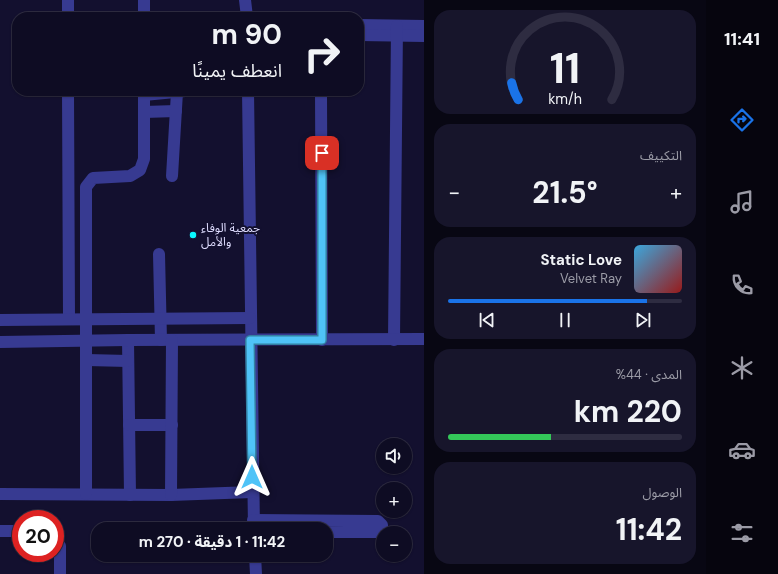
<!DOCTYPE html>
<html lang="ar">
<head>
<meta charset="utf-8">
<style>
	:root { --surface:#0e0c23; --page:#17152b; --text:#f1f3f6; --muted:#9b9ba6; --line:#2e2c41; --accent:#1a73e8 }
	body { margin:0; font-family:"DM Sans","Noto Sans Arabic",sans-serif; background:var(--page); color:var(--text); direction:rtl; height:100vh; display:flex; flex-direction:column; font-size:15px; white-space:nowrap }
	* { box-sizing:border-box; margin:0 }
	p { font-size:13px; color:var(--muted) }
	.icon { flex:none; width:22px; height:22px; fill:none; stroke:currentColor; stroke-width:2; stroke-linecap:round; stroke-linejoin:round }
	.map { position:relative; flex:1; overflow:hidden; direction:ltr }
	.panel { display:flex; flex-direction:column; gap:10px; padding:10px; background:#080713; width:282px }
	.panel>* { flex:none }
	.banner { position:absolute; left:12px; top:12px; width:352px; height:84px; border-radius:16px; box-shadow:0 1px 3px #0004,0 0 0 1px var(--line); direction:rtl; background:#0e0c23; color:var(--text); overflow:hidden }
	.fabs { position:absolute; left:376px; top:438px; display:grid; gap:8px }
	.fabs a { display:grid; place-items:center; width:36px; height:36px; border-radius:50%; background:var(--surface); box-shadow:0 1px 3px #0004,0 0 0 1px var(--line); font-size:20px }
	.speed { position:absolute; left:12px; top:510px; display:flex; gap:8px; font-size:20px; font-weight:700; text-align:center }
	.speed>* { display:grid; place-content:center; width:52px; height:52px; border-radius:50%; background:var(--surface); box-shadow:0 1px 3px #0004,0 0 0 1px var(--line); line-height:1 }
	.speed .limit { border:6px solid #d22; background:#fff; color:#111 }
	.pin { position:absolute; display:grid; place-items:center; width:34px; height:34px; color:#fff; margin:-17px; border-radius:8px; box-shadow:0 2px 6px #0006 }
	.me { position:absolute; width:44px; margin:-22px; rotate:0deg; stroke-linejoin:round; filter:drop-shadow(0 0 3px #0008) }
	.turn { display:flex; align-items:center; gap:14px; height:84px; padding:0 16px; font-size:18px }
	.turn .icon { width:52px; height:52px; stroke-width:2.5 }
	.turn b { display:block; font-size:28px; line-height:34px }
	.big { font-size:30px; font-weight:700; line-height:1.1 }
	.panel .tile { flex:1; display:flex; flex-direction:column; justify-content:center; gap:6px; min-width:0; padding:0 14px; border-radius:16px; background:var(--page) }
	.panel .dial { align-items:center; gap:0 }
	.dial svg { height:104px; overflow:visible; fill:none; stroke:var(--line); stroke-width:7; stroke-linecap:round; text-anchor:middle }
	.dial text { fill:var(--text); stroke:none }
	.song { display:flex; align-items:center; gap:12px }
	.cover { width:48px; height:48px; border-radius:6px; background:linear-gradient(135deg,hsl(200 70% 55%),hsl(0 70% 35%)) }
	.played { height:4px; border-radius:2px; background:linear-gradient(90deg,var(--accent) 85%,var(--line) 85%) }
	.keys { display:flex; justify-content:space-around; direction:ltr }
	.heat { display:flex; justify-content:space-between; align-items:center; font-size:22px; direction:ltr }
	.charge { height:6px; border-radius:3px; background:linear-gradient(90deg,#34c759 44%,var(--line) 0) }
	.trip { position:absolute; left:91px; top:522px; width:242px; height:40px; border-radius:16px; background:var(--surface); box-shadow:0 1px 3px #0004,0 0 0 1px var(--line); font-weight:700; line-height:40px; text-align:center; direction:rtl }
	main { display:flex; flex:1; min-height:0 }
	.tab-bar { display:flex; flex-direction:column; width:72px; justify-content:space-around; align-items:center; background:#06050e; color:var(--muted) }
	.tab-bar .icon { width:28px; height:28px }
	.tab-bar .selected { color:var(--accent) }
	.tab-bar b { font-size:18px; color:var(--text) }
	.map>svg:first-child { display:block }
</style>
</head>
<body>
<main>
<nav class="tab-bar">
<b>11:41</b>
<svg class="icon selected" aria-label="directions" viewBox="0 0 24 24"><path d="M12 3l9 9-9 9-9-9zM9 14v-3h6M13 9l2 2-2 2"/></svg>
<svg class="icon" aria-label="music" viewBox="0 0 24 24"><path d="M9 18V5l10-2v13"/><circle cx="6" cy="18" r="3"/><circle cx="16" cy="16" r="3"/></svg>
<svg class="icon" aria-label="phone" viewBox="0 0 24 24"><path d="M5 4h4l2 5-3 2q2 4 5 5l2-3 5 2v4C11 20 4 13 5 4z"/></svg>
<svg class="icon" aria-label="climate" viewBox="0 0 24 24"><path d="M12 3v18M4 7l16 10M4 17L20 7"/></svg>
<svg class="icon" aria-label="car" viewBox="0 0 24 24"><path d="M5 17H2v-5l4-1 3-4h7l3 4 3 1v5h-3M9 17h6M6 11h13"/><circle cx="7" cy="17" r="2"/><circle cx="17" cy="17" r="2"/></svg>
<svg class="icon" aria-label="filters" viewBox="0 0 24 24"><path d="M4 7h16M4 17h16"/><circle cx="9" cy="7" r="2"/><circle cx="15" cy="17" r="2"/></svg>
</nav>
<section class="panel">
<div class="tile dial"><svg viewBox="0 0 100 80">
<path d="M14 69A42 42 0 1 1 86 69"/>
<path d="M14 69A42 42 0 0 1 9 56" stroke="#1a73e8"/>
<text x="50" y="56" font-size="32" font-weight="700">11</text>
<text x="50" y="72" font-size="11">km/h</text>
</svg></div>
<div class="tile"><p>التكييف</p>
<div class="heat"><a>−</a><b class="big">21.5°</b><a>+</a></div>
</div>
<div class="tile">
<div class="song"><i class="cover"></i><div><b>Static Love</b><p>Velvet Ray</p></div></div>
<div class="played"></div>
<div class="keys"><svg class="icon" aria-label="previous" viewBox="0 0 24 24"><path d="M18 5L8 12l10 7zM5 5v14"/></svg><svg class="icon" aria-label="pause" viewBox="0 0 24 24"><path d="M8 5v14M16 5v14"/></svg><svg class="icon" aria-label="next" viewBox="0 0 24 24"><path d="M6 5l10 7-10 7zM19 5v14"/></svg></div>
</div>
<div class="tile"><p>المدى · 44%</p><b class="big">220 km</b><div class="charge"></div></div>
<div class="tile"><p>الوصول</p><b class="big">11:42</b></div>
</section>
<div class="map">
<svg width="424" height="574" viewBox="0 0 424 574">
	<rect width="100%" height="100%" fill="#13102f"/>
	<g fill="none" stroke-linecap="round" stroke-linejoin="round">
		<g stroke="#373a91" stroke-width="12">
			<path d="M68,0V17"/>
			<path d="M144,0V17"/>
			<path d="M245,0L247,17"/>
			<path d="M359,25L424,26"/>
			<path d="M359,35L424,36"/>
			<path d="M68,91L69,318"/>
			<path d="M248,91L254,529"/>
			<path d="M321,91L322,340"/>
			<path d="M144,95L185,91"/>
			<path d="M144,112L176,111"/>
			<path d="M172,176L177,92"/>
			<path d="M159,254L161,340"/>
			<path d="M0,320L250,318"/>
			<path d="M128,340L130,495"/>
			<path d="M394,340L397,26"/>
			<path d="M0,342L128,340L424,339"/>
			<path d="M87,360L128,361"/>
			<path d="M129,425H172"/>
			<path d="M0,494L171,495L252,492"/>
			<path d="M86,494V187L93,178L130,176L140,170L144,159V91"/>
			<path d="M171,495L172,340"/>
			<path d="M253,520L378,521L382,525V528L378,532H326"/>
			<path d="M0,531H21"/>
			<path d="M255,555L256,574"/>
			<path d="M60,574V546"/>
		</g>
	</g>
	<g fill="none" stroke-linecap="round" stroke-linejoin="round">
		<defs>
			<path id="route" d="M252,477L250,340H322V153"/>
		</defs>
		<use href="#route" stroke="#337fa1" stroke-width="10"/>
		<use href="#route" stroke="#4fc3f7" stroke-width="7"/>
	</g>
	<circle fill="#09f8ff" stroke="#13102f" stroke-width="1.5" cx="193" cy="235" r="4"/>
	<g text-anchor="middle" stroke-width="4" stroke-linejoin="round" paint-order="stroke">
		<g font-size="12" fill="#dfddff" stroke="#13102f" text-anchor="start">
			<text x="201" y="232">جمعية الوفاء<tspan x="201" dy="14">والأمل</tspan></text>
		</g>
	</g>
</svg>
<div class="fabs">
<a><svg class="icon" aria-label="sound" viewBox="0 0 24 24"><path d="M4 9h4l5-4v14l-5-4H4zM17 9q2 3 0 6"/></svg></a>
<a>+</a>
<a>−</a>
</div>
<div class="speed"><div class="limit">20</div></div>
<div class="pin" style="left:322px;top:153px;background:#d93025"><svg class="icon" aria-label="arrive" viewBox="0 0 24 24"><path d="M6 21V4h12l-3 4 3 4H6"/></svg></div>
<svg class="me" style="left:252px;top:477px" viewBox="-20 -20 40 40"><path d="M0-17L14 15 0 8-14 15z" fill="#4fc3f7" stroke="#fff" stroke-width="4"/></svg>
<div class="trip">11:42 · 1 دقيقة · 270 m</div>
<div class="banner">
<div class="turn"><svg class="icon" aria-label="right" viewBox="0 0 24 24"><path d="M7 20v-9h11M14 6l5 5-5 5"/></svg><div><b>90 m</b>انعطف يمينًا</div></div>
</div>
</div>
</main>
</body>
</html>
